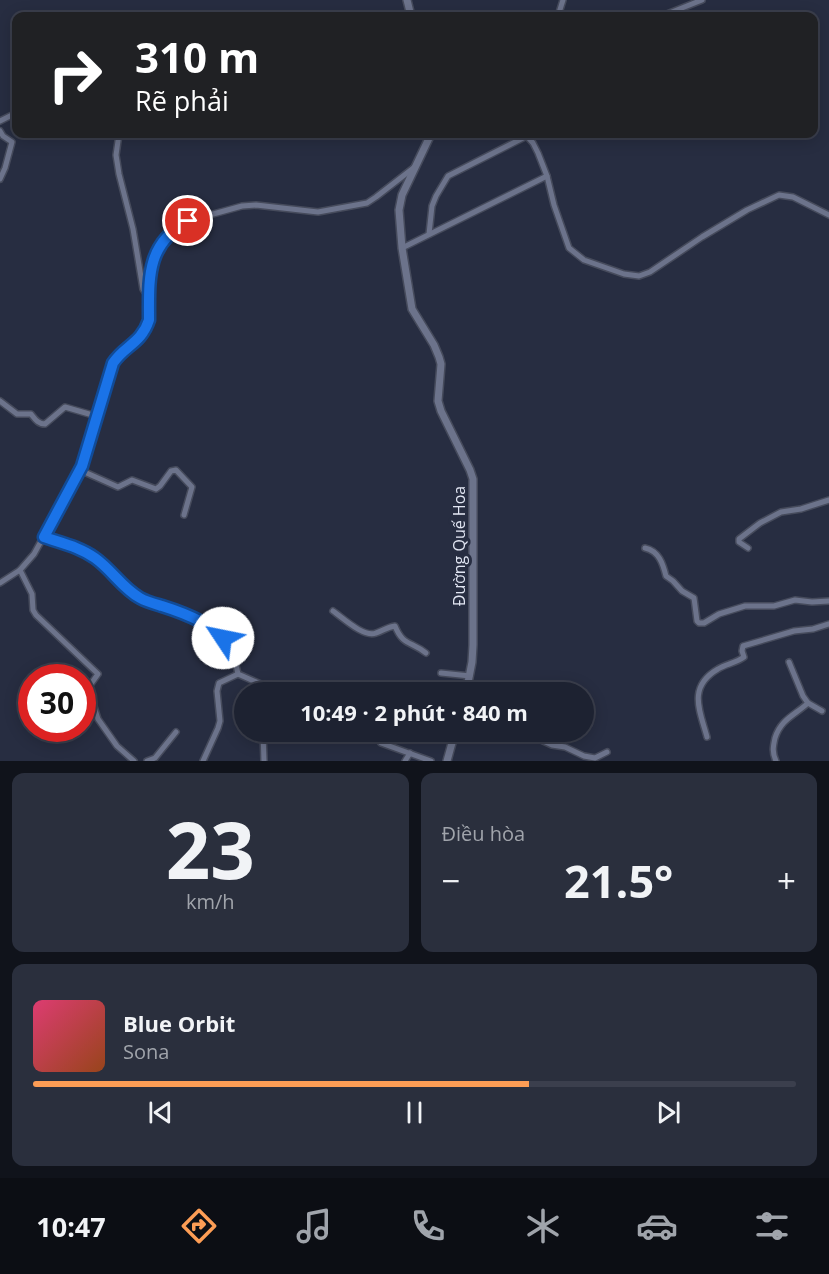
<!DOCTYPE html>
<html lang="vi">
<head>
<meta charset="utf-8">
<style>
	:root { --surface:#1d2231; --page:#2a2f3d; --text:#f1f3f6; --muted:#a0a4ab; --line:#3b3f4d; --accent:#fd9d55 }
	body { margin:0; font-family:"Open Sans",sans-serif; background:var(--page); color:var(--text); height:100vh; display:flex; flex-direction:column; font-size:22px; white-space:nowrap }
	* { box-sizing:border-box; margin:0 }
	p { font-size:20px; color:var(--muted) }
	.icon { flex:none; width:33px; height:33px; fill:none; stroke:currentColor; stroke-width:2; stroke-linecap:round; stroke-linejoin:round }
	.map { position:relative; height:761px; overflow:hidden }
	.drawer { display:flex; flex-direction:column; gap:12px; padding:12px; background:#10131b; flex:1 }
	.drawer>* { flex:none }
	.guide { position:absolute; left:12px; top:12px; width:806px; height:126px; border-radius:12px; box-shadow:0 3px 15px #0003,0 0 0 2px var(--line); background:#202124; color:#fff; overflow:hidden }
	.speed { position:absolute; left:18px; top:664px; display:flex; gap:12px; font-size:30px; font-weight:700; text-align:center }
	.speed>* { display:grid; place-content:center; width:78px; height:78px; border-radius:50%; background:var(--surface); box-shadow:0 3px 15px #0003,0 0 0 2px var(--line); line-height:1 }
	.speed .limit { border:9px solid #d22; background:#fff; color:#111 }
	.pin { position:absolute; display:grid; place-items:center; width:51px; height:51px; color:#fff; margin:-26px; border:3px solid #fff; border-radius:50%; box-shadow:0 2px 6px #0007 }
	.me { position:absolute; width:66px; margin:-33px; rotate:304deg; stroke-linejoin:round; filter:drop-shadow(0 0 4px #0008) }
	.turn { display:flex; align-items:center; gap:21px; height:126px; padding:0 24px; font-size:27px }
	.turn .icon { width:78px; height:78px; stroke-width:2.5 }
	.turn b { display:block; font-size:42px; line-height:51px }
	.big { font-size:45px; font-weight:700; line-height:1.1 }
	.drawer .widget { flex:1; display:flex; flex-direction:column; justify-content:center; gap:9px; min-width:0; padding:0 21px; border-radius:12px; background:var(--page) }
	.drawer .dial { align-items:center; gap:0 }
	.dial b { font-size:78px; line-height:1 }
	.song { display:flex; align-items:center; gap:18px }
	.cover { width:72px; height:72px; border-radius:9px; background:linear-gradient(135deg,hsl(340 70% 55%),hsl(20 70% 35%)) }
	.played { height:6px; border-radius:3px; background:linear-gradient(90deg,var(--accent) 65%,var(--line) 65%) }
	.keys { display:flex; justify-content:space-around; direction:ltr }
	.heat { display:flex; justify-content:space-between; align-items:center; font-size:33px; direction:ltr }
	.drawer .tiles { flex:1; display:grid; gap:12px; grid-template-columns:1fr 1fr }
	.widget:last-child { grid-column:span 2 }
	.trip { position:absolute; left:234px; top:682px; width:360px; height:60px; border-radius:30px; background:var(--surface); box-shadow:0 3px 15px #0003,0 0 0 2px var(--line); font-weight:700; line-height:60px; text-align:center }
	.dock { display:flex; height:96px; justify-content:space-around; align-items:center; background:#0c0e14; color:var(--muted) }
	.dock .icon { width:42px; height:42px }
	.dock .selected { color:var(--accent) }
	.dock b { font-size:27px; color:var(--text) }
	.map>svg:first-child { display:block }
</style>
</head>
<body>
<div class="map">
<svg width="829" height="761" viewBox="0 0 829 761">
	<rect width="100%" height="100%" fill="#272d41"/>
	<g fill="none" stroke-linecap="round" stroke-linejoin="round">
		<defs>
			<g id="minor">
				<path d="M558,16L563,0"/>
				<path d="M662,16L702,0"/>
				<path d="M0,121L16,113"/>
				<path d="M0,131L3,136L12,142L5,168L0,179"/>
				<path d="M119,134L116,155L119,174L133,229L143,289L149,298"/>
				<path d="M525,134L533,143L538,153L547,176L554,205L569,248L584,260L624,274L639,276L650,272L702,237L747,210L779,195L793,197L829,215"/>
				<path d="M429,234L432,206L436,196L448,176L527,136"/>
				<path d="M402,248L547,176"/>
				<path d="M0,401L17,414H31C35,419 38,424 45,424L65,407L96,416"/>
				<path d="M80,470L118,487L132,480L156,489L160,486L171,471L176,470L192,487L184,515"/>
				<path d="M44,537L72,546L93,557L109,571L121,584L142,599L182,613L216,631L223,638L230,650L236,665L238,674L263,685L265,693"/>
				<path d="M645,548C659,551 663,564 666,576L673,581L682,591L694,598L697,621L699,623H704L719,614L745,606H774L795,600L812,602L829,601"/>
				<path d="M748,548L739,542V539L760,523L781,512L801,509L829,500"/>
				<path d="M20,570L32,594L33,610L36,615L98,674L88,688L98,719L117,746L134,761"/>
				<path d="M0,583L20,570L34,554L78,474L110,369L116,358L138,340L144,330L149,320V298L154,257L162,242L179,226L188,221L242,206L256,205L318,212L367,203L376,197L416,166"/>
				<path d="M333,611C343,618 364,638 376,633C383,631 387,627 395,626C403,646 411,641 426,653"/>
				<path d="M789,662L803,696L808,703L822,711"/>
				<path d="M441,673L470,676"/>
				<path d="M265,689L297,693"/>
				<path d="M325,693L332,690L368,693"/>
				<path d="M584,718L587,720L589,724"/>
				<path d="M263,732L264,761"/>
				<path d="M378,732V739L381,743L431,761"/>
				<path d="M526,733L552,745L565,747L584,756L595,758L607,752"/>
				<path d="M707,737C700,711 687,687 718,669C726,664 736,663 744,657L742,651L743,646L794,631L813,629L829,624"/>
				<path d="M453,739L462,738L478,732"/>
				<path d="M147,761L155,758L176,732"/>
				<path d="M203,761L218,728L220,721L217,691L219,683L238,674"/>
				<path d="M405,761L410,753"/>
				<path d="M776,761C772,752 773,747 775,738C781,719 795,715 808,703"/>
			</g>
			<g id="tertiary">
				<path d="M407,0L411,16"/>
				<path d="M431,134L402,195L399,210L402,248L412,309L434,345L439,357L441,364L438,401L441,411L470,470L473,479V645L472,662L466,693"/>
				<path d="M447,761L455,732"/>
			</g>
		</defs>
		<use href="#minor" stroke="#464b5c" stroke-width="8"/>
		<use href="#tertiary" stroke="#464b5c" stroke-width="10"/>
		<use href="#minor" stroke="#6c738b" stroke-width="5"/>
		<use href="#tertiary" stroke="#6c738b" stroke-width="7"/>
	</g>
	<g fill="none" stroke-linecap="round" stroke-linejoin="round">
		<defs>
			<path id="route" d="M188,221C146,244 149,278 149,320C141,344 125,345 113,363L82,466L44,537C61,543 80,547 95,558C112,570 122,588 140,598C147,602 155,604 162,606C181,612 210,623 223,638"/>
		</defs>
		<use href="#route" stroke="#114b97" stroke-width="15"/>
		<use href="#route" stroke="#1a73e8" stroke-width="10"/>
	</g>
	<g text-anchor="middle" stroke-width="6" stroke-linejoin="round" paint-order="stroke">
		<g font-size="16" fill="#e1e5f2" stroke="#272d41">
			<text transform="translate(459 546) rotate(-90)" y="6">Đường Quế Hoa</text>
		</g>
	</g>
</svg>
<div class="speed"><div class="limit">30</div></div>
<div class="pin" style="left:188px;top:221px;background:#d93025"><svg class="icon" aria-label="arrive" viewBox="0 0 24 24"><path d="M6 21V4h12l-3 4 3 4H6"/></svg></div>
<svg class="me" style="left:223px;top:638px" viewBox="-20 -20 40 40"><circle r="19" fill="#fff"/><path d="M0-13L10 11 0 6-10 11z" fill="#1a73e8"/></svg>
<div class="trip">10:49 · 2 phút · 840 m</div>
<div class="guide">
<div class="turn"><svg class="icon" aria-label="right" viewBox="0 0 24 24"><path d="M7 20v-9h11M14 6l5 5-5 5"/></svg><div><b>310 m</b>Rẽ phải</div></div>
</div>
</div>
<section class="drawer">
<div class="tiles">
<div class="widget dial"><b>23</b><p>km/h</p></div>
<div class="widget"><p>Điều hòa</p>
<div class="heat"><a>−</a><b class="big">21.5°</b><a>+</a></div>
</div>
<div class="widget">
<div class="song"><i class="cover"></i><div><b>Blue Orbit</b><p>Sona</p></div></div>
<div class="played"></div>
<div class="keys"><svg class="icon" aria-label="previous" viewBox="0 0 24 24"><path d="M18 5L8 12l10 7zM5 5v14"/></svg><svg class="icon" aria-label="pause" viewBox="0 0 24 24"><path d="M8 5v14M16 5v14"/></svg><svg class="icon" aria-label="next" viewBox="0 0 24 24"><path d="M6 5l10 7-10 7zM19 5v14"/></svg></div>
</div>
</div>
</section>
<nav class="dock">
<b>10:47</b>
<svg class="icon selected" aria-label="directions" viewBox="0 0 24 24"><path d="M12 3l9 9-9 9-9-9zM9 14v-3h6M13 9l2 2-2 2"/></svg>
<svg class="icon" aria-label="music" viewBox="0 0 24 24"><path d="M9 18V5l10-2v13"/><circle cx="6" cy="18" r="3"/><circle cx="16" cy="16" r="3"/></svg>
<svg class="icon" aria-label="phone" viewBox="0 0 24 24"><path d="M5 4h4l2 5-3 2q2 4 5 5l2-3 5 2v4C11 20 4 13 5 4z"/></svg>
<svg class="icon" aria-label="climate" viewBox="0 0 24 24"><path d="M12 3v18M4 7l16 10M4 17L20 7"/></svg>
<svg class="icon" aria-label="car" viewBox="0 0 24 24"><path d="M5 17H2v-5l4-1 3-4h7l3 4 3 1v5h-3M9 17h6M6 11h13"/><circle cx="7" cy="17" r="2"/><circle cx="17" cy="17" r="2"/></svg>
<svg class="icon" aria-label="filters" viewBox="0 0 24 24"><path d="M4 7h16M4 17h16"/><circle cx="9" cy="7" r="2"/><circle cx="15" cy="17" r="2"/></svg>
</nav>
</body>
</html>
